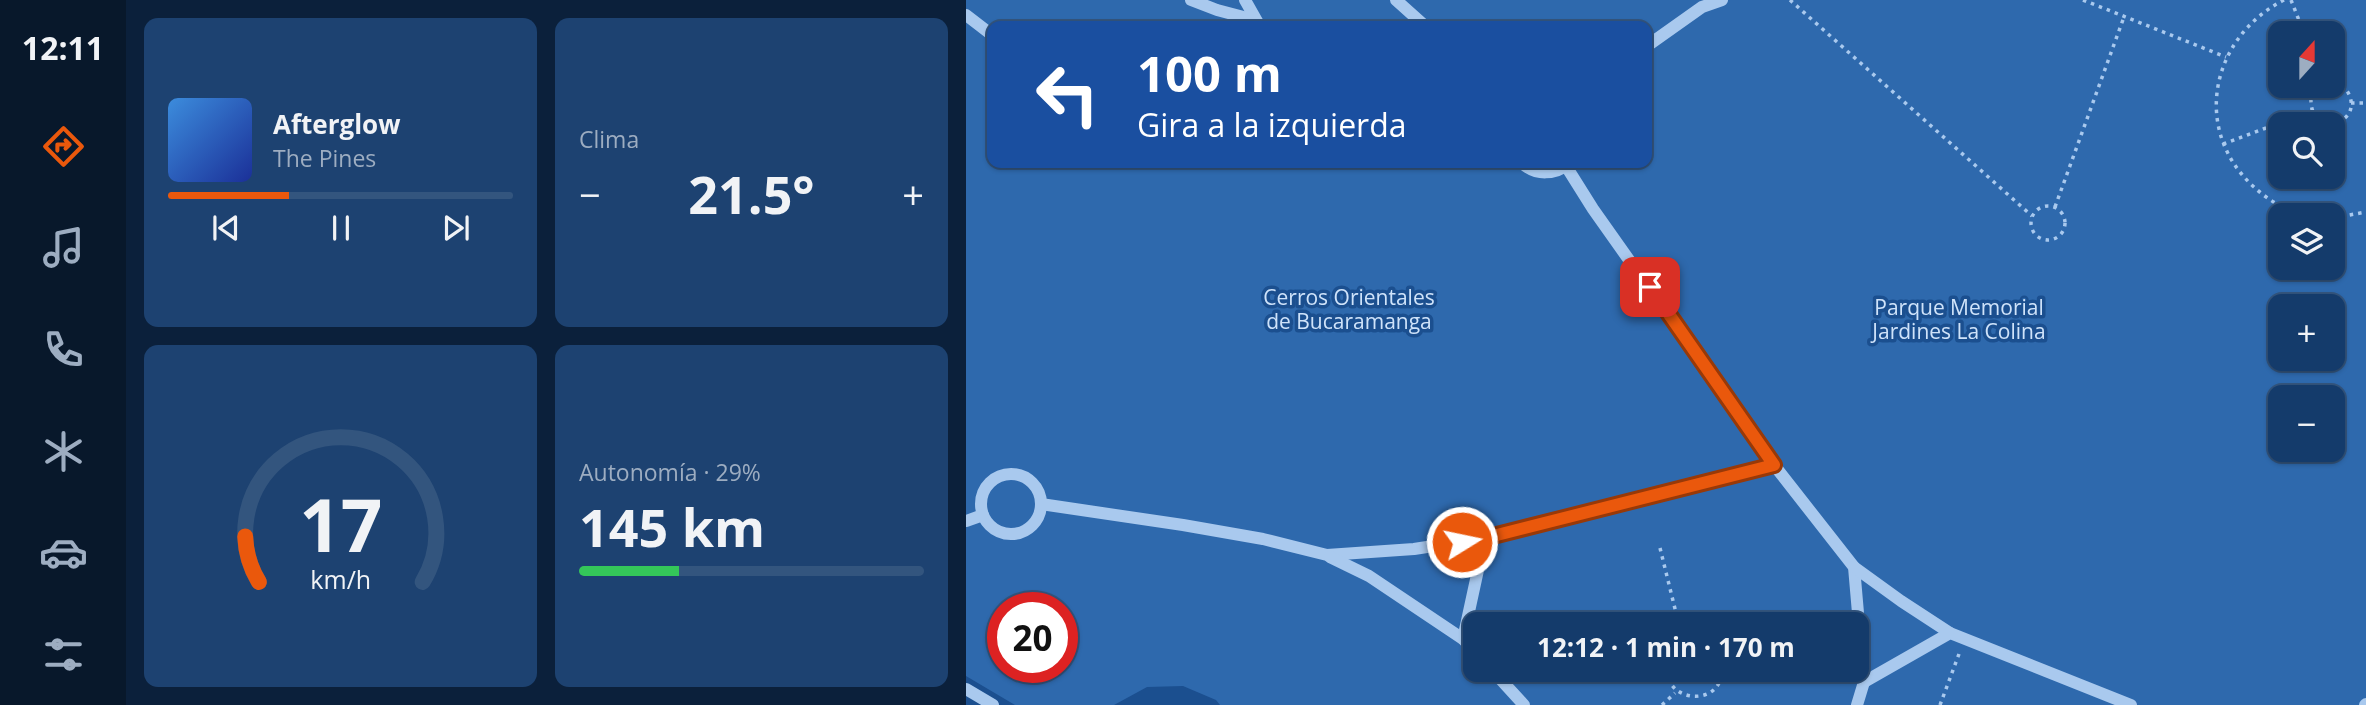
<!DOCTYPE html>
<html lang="es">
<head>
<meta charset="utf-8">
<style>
	:root { --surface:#143b6b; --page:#1d4271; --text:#f1f3f6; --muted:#9dadc1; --line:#33557e; --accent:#ea580c }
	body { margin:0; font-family:"Open Sans",sans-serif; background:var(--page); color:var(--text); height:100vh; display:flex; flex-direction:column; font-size:26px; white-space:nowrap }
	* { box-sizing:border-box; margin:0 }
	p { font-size:23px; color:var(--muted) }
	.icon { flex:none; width:38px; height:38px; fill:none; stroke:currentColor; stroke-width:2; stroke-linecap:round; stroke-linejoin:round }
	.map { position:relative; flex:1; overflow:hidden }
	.drawer { display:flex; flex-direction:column; gap:18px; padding:18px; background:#0b203b; width:840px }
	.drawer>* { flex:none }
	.top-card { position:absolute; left:21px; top:21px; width:665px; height:147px; border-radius:14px; box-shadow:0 2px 5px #0004,0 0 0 2px var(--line); background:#1a4fa0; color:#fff; overflow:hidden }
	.needle { width:46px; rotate:21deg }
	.tools { position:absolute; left:1302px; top:21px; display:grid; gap:14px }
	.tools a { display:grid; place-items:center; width:77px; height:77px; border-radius:14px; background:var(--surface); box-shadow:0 2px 5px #0004,0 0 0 2px var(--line); font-size:35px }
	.speed { position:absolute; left:21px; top:592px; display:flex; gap:14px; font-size:35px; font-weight:700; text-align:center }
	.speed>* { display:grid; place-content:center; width:91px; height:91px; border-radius:50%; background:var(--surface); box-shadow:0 2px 5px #0004,0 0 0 2px var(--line); line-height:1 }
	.speed .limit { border:10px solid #d22; background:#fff; color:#111 }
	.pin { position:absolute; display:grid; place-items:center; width:60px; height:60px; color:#fff; margin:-30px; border-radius:14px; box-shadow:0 4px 10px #0006 }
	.me { position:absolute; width:77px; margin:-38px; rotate:80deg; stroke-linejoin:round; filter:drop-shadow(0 0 5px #0008) }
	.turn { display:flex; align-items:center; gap:24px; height:147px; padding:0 35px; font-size:32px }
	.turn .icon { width:91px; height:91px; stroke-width:2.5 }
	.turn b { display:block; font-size:49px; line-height:60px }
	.big { font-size:52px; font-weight:700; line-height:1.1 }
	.drawer .tile { flex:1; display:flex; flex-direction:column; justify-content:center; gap:10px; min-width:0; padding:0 24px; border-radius:14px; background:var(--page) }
	.drawer .dial { align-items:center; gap:0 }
	.dial svg { height:182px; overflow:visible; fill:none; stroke:var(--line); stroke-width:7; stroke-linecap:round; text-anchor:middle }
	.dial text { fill:var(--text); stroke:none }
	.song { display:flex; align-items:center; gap:21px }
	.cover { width:84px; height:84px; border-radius:10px; background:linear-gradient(135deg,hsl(210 70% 55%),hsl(230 70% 35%)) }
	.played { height:7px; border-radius:4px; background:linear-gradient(90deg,var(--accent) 35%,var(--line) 35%) }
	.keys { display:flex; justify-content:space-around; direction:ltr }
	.heat { display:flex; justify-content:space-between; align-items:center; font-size:38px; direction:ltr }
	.charge { height:10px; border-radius:5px; background:linear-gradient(90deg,#34c759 29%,var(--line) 0) }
	.drawer .tiles { flex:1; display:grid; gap:18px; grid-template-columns:repeat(2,1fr) }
	.trip { position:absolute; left:497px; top:612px; width:406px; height:70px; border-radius:14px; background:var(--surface); box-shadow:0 2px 5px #0004,0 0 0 2px var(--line); font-weight:700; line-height:70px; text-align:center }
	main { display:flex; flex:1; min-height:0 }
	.menu { display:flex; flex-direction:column; width:126px; justify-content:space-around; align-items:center; background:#08182b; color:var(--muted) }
	.menu .icon { width:49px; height:49px }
	.menu .on { color:var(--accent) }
	.menu b { font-size:32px; color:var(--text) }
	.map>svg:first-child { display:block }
</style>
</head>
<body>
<main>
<nav class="menu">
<b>12:11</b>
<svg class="icon on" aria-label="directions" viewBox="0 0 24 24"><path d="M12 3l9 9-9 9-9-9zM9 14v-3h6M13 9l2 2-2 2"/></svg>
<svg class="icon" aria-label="music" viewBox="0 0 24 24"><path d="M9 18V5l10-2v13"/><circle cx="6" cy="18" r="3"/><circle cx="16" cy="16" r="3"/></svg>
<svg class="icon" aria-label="phone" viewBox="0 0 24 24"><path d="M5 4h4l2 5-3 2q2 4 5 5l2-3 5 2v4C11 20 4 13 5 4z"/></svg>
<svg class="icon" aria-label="climate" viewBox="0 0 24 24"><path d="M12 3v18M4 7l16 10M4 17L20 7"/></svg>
<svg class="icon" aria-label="car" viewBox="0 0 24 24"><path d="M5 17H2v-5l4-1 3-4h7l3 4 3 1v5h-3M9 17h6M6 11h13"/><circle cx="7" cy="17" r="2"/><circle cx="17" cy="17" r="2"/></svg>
<svg class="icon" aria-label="filters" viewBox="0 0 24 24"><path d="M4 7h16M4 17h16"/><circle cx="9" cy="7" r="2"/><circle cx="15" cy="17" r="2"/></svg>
</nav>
<section class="drawer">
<div class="tiles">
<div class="tile">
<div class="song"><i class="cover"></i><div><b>Afterglow</b><p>The Pines</p></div></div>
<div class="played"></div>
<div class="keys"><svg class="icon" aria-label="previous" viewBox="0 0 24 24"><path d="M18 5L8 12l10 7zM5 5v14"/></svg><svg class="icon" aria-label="pause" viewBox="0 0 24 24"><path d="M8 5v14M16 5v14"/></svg><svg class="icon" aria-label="next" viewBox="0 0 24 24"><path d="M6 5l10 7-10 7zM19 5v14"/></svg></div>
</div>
<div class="tile"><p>Clima</p>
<div class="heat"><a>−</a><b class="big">21.5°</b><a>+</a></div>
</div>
<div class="tile dial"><svg viewBox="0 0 100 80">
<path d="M14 69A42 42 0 1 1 86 69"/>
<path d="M14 69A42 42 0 0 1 8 49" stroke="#ea580c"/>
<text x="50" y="56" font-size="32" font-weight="700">17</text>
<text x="50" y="72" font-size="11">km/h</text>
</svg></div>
<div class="tile"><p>Autonomía · 29%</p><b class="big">145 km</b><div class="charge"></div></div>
</div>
</section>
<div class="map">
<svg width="1400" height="705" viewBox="0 0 1400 705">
	<rect width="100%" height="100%" fill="#1b4f8f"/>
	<path fill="#2e69ad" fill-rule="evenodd" d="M0,0H1400V705H254L250,700L217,686L181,687L148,705H49L0,676ZM26,26H681V163H26ZM1314,33H1367V86H1314ZM1314,124H1367V177H1314ZM1314,215H1367V268H1314ZM1314,306H1367V359H1314ZM1314,397H1367V450H1314ZM37,607H96V667H37ZM509,625H891V670H509Z"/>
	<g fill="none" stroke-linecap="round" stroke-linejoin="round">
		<g stroke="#a9c9ee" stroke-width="3.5" stroke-dasharray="3.5 5" stroke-linecap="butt">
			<path d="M824,0L1066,216"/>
			<path d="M1117,0L1260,57"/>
			<path d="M1318,0C1245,37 1225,130 1288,187C1303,201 1323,213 1344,215"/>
			<path d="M1325,0L1338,33"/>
			<path d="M1356,86L1345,98C1343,137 1394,126 1384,97C1381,88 1375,85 1367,83"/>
			<path d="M1385,103H1400"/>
			<path d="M1257,144L1346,111"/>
			<circle cx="1082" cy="223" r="17"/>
			<path d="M1089,207L1158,17"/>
			<path d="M1367,218L1400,212"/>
			<path d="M694,548L713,625"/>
			<path d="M701,670C702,705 758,705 755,670"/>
			<path d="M696,705L709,693"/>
			<path d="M974,705L993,654"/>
		</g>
		<g stroke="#a9c9ee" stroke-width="12">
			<path d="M225,0L251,10L289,20"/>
			<path d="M279,0L292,23"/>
			<path d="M430,0L459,26"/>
			<path d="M0,15L26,35"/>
			<path d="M681,46L736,7L756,0"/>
			<path d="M556,163C570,176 589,175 604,163"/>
			<path d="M600,166L627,209L808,465L888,567L898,682L891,705"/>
			<circle cx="45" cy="504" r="30"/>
			<path d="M75,504L217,525L297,539L361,555L448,549L519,538L808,465"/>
			<path d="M0,521L17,515"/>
			<path d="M364,557L403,576L497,639L509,652"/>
			<path d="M888,567L935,601L984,633"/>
			<path d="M497,639L519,538"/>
			<path d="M526,670L558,705"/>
			<path d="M898,682L984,633L1165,705"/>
			<path d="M0,689L27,705"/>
			<path d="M1399,705L1400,704"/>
		</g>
	</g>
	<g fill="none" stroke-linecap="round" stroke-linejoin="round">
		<defs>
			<path id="route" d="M496,542L519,538L808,465L684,287"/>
		</defs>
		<use href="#route" stroke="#983908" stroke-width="18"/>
		<use href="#route" stroke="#ea580c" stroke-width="12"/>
	</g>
	<g text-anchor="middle" stroke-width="7" stroke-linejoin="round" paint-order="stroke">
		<g font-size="21" fill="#cfe3fa" stroke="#1b4f8f">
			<text x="383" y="305">Cerros Orientales<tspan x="383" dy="24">de Bucaramanga</tspan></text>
			<text x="993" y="315">Parque Memorial<tspan x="993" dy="24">Jardines La Colina</tspan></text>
		</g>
	</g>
</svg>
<div class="tools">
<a><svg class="needle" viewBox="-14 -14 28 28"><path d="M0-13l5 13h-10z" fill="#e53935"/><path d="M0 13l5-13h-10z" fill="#9dadc1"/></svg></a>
<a><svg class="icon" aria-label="search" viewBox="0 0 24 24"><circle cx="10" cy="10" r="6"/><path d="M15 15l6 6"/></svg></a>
<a><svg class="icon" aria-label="layers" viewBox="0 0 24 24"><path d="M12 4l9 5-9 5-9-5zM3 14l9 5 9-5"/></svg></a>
<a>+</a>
<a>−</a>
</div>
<div class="speed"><div class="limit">20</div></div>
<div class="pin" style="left:684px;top:287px;background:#d93025"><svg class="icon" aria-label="arrive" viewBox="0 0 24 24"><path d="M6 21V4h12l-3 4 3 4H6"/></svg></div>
<svg class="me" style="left:496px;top:542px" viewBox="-20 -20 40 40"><circle r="17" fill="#ea580c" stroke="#fff" stroke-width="3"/><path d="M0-11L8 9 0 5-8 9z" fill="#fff"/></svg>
<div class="trip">12:12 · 1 min · 170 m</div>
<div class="top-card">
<div class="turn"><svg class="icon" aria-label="left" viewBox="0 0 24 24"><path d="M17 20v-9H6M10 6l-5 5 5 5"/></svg><div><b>100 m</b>Gira a la izquierda</div></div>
</div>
</div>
</main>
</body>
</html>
